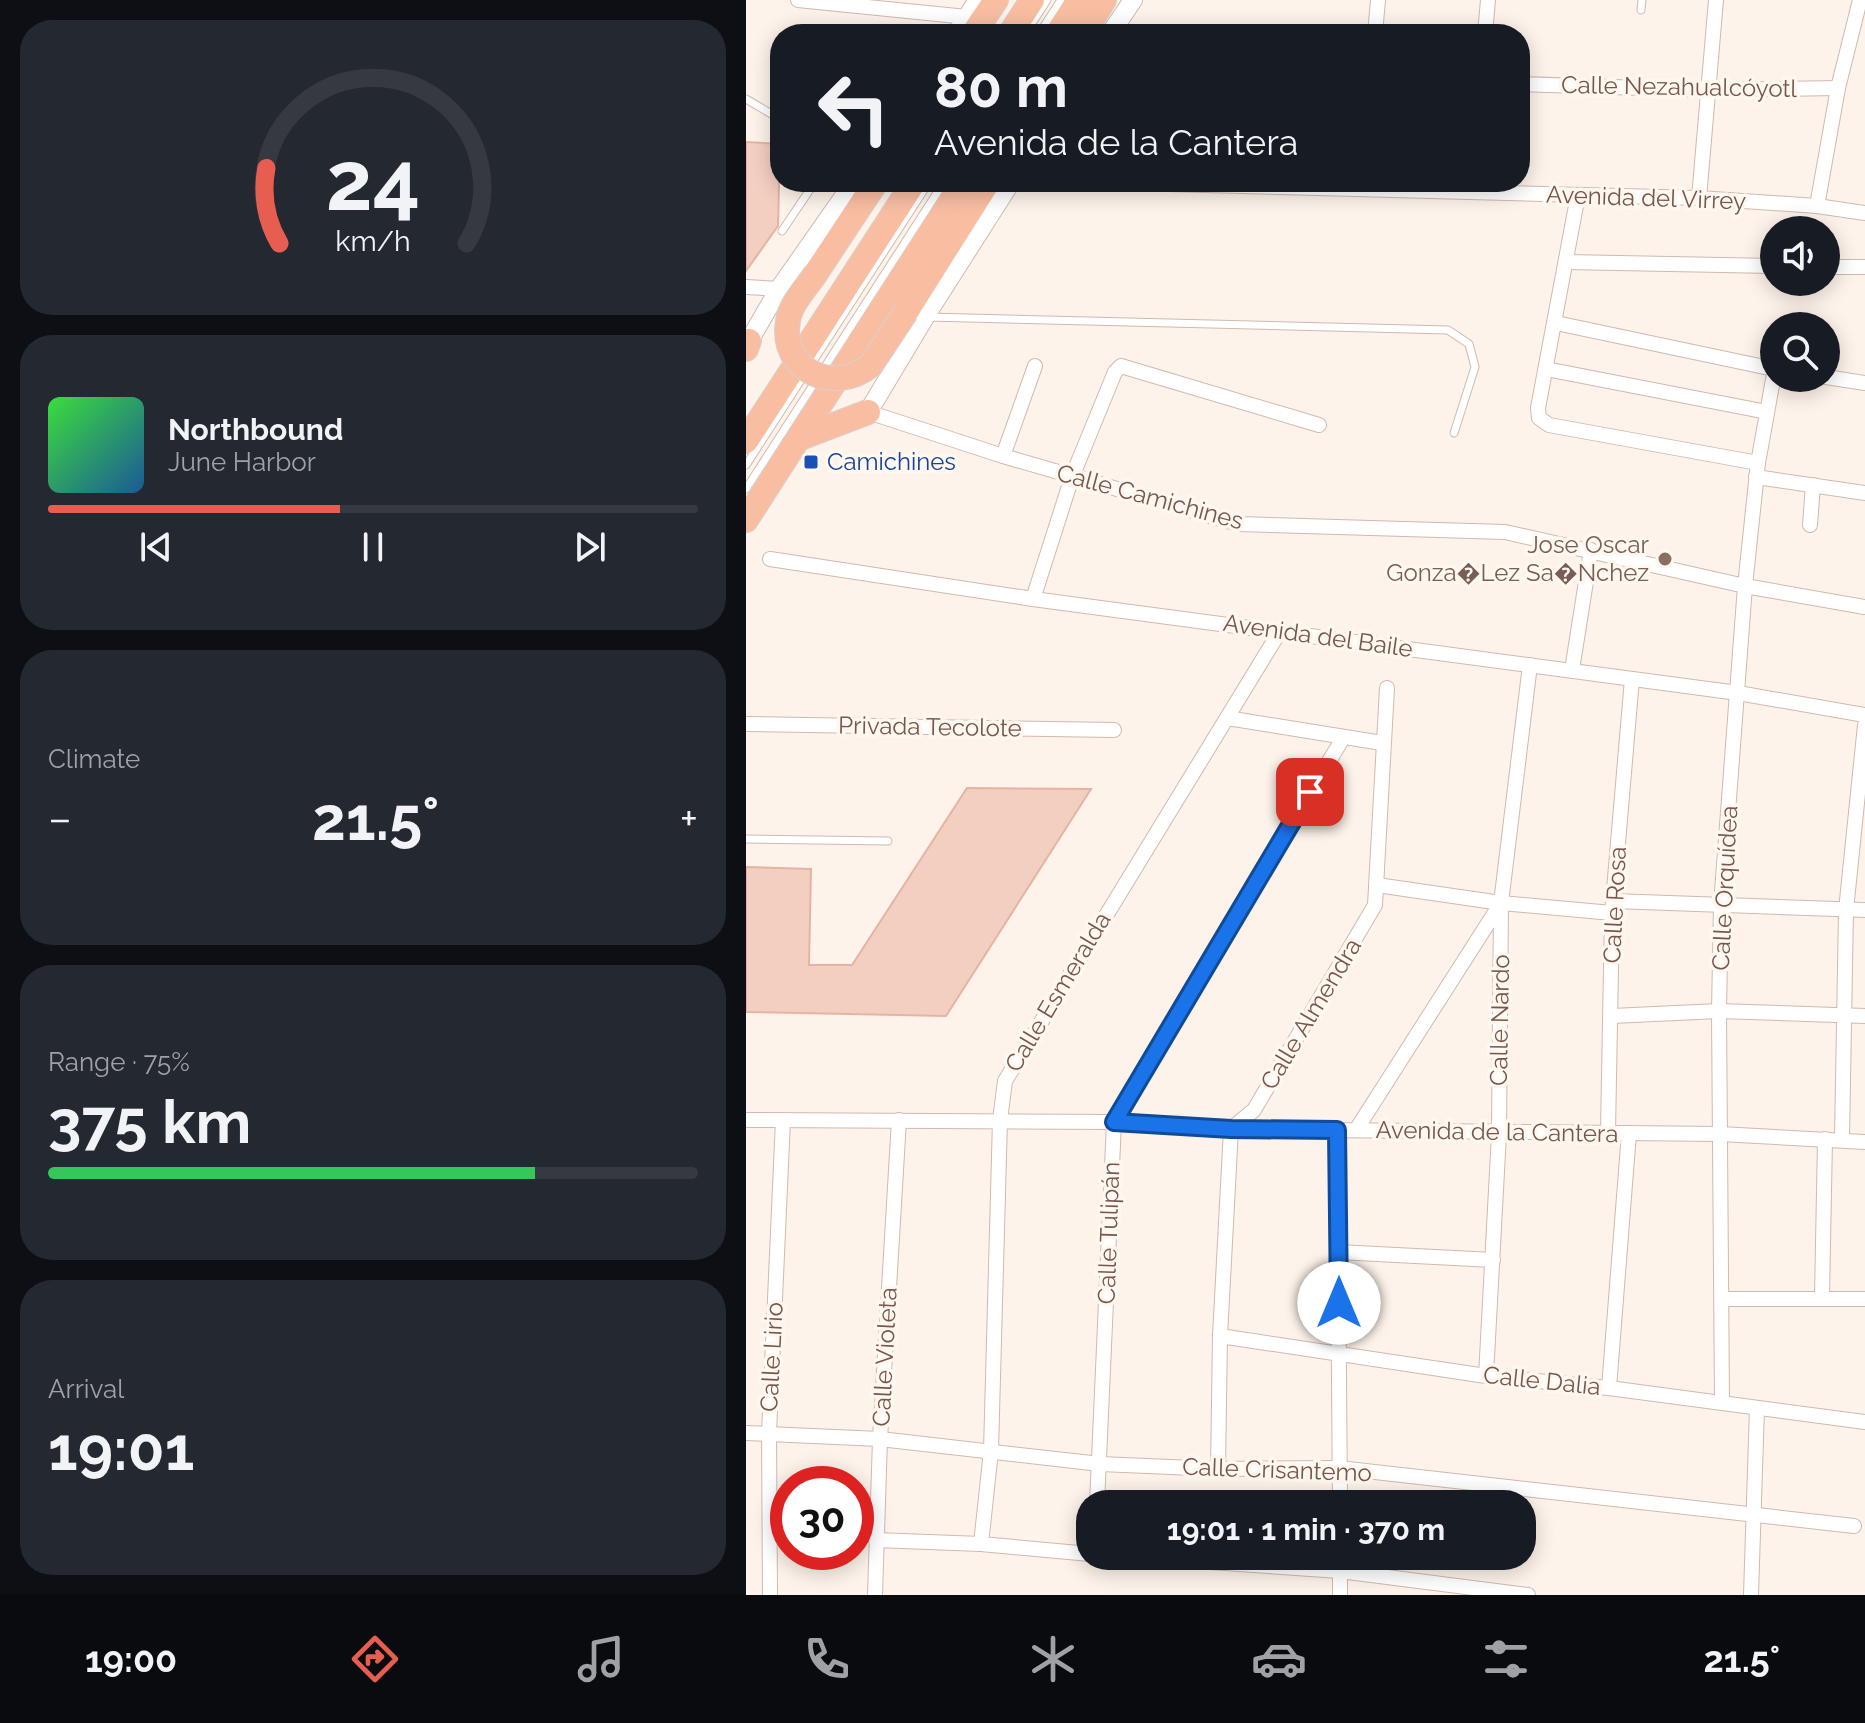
<!DOCTYPE html>
<html lang="en">
<head>
<meta charset="utf-8">
<style>
	:root { --surface:#171b24; --page:#242831; --text:#f1f3f6; --muted:#9ea1a6; --line:#363941; --accent:#e75d4f }
	body { margin:0; font-family:Raleway,sans-serif; background:var(--page); color:var(--text); height:100vh; display:flex; flex-direction:column; font-size:30px; white-space:nowrap }
	* { box-sizing:border-box; margin:0 }
	p { font-size:26px; color:var(--muted) }
	.icon { flex:none; width:44px; height:44px; fill:none; stroke:currentColor; stroke-width:2; stroke-linecap:round; stroke-linejoin:round }
	.map { position:relative; flex:1; overflow:hidden }
	.sheet { display:flex; flex-direction:column; gap:20px; padding:20px; background:#0d0f14; width:746px }
	.sheet>* { flex:none }
	.hud { position:absolute; left:24px; top:24px; width:760px; height:168px; border-radius:32px; box-shadow:0 4px 20px #0003; background:#171b24; color:var(--text); overflow:hidden }
	.tools { position:absolute; left:1014px; top:216px; display:grid; gap:16px }
	.tools a { display:grid; place-items:center; width:80px; height:80px; border-radius:50%; background:var(--surface); box-shadow:0 4px 20px #0003; font-size:40px }
	.speed { position:absolute; left:24px; top:1466px; display:flex; gap:16px; font-size:40px; font-weight:700; text-align:center }
	.speed>* { display:grid; place-content:center; width:104px; height:104px; border-radius:50%; background:var(--surface); box-shadow:0 4px 20px #0003; line-height:1 }
	.speed .limit { border:12px solid #d22; background:#fff; color:#111 }
	.pin { position:absolute; display:grid; place-items:center; width:68px; height:68px; color:#fff; margin:-34px; border-radius:16px; box-shadow:0 4px 12px #0006 }
	.me { position:absolute; width:88px; margin:-44px; rotate:0deg; stroke-linejoin:round; filter:drop-shadow(0 0 6px #0008) }
	.turn { display:flex; align-items:center; gap:28px; height:168px; padding:0 32px; font-size:36px }
	.turn .icon { width:104px; height:104px; stroke-width:2.5 }
	.turn b { display:block; font-size:56px; line-height:68px }
	.big { font-size:60px; font-weight:700; line-height:1.1 }
	.sheet .widget { flex:1; display:flex; flex-direction:column; justify-content:center; gap:12px; min-width:0; padding:0 28px; border-radius:32px; background:var(--page) }
	.sheet .dial { align-items:center; gap:0 }
	.dial svg { height:208px; overflow:visible; fill:none; stroke:var(--line); stroke-width:7; stroke-linecap:round; text-anchor:middle }
	.dial text { fill:var(--text); stroke:none }
	.song { display:flex; align-items:center; gap:24px }
	.cover { width:96px; height:96px; border-radius:12px; background:linear-gradient(135deg,hsl(120 70% 55%),hsl(210 70% 35%)) }
	.played { height:8px; border-radius:4px; background:linear-gradient(90deg,var(--accent) 45%,var(--line) 45%) }
	.keys { display:flex; justify-content:space-around; direction:ltr }
	.heat { display:flex; justify-content:space-between; align-items:center; font-size:44px; direction:ltr }
	.charge { height:12px; border-radius:6px; background:linear-gradient(90deg,#34c759 75%,var(--line) 0) }
	.trip { position:absolute; left:330px; top:1490px; width:460px; height:80px; border-radius:32px; background:var(--surface); box-shadow:0 4px 20px #0003; font-weight:700; line-height:80px; text-align:center }
	.tabs { display:flex; height:128px; justify-content:space-around; align-items:center; background:#090b0e; color:var(--muted) }
	.tabs .icon { width:56px; height:56px }
	.tabs .current { color:var(--accent) }
	.tabs b { font-size:36px; color:var(--text) }
	main { display:flex; flex:1; min-height:0 }
	.map>svg:first-child { display:block }
</style>
</head>
<body>
<main>
<section class="sheet">
<div class="widget dial"><svg viewBox="0 0 100 80">
<path d="M14 69A42 42 0 1 1 86 69"/>
<path d="M14 69A42 42 0 0 1 9 40" stroke="#e75d4f"/>
<text x="50" y="56" font-size="32" font-weight="700">24</text>
<text x="50" y="72" font-size="11">km/h</text>
</svg></div>
<div class="widget">
<div class="song"><i class="cover"></i><div><b>Northbound</b><p>June Harbor</p></div></div>
<div class="played"></div>
<div class="keys"><svg class="icon" aria-label="previous" viewBox="0 0 24 24"><path d="M18 5L8 12l10 7zM5 5v14"/></svg><svg class="icon" aria-label="pause" viewBox="0 0 24 24"><path d="M8 5v14M16 5v14"/></svg><svg class="icon" aria-label="next" viewBox="0 0 24 24"><path d="M6 5l10 7-10 7zM19 5v14"/></svg></div>
</div>
<div class="widget"><p>Climate</p>
<div class="heat"><a>−</a><b class="big">21.5°</b><a>+</a></div>
</div>
<div class="widget"><p>Range · 75%</p><b class="big">375 km</b><div class="charge"></div></div>
<div class="widget"><p>Arrival</p><b class="big">19:01</b></div>
</section>
<div class="map">
<svg width="1119" height="1595" viewBox="0 0 1119 1595">
	<rect width="100%" height="100%" fill="#fdf3ea"/>
	<g fill="#f3cfc1" stroke="#e6b3a1" stroke-width="2">
		<path d="M0,142L34,144L32,226L0,271Z"/>
		<path d="M221,788L345,789L200,1016L0,1012V867L65,869L63,965H106Z"/>
	</g>
	<g fill="none" stroke-linecap="round" stroke-linejoin="round">
		<defs>
			<g id="service">
				<path d="M895,10L896,0"/>
				<path d="M279,34L301,0"/>
				<path d="M293,34L315,0"/>
				<path d="M0,99L34,119"/>
				<path d="M36,231L69,182"/>
				<path d="M181,317L702,330L723,344L729,367L708,433"/>
				<path d="M0,465L183,182"/>
				<path d="M0,489L198,182"/>
				<path d="M0,839L142,841"/>
			</g>
			<g id="minor">
				<path d="M52,0L221,17"/>
				<path d="M629,34L632,0"/>
				<path d="M739,34L742,0"/>
				<path d="M774,84L960,90L1092,88"/>
				<path d="M344,182L953,198L1071,206L1119,213"/>
				<path d="M832,195L792,408L793,418L803,425L1012,463"/>
				<path d="M953,198L970,0"/>
				<path d="M1071,206L1092,88L1114,0"/>
				<path d="M820,262L1028,266"/>
				<path d="M1080,267H1119"/>
				<path d="M0,287L33,289"/>
				<path d="M810,323L1028,369"/>
				<path d="M800,369L1021,412"/>
				<path d="M1080,377L1119,383"/>
				<path d="M122,412L257,456L492,524L759,532L999,586L1119,607"/>
				<path d="M257,456L289,366"/>
				<path d="M1010,477L1119,493"/>
				<path d="M1064,525L1067,485"/>
				<path d="M24,559L287,599L992,693L1119,715"/>
				<path d="M287,599L326,477L369,372L375,366L573,425"/>
				<path d="M826,670L845,550"/>
				<path d="M481,718L636,743"/>
				<path d="M0,724L368,730"/>
				<path d="M631,885L755,903L866,913"/>
				<path d="M867,901L1119,910"/>
				<path d="M866,1016L973,1011L1119,1016"/>
				<path d="M0,1120L368,1122L485,1129L974,1134L1119,1142"/>
				<path d="M591,1130L594,1504"/>
				<path d="M610,1130L755,903"/>
				<path d="M862,1132L866,913L886,679"/>
				<path d="M1096,1139L1100,910L1119,725"/>
				<path d="M592,1252L747,1260"/>
				<path d="M1076,1297L1079,1139"/>
				<path d="M977,1299H1119"/>
				<path d="M474,1336L740,1376L863,1388L1119,1422"/>
				<path d="M740,1376L753,1134L755,903L784,665"/>
				<path d="M863,1388L883,1133"/>
				<path d="M976,1403L973,1011L975,905L999,586L1012,463L1028,374"/>
				<path d="M0,1433L134,1439L354,1464L472,1469L593,1468L1108,1526"/>
				<path d="M472,1469L474,1336L485,1129L508,1110L629,905L641,688"/>
				<path d="M351,1504L368,1122L597,738"/>
				<path d="M130,1540L235,1544L344,1554"/>
				<path d="M235,1544L245,1451L254,1120L259,1081L534,631"/>
				<path d="M376,1556L594,1571L782,1595"/>
				<path d="M594,1556V1595"/>
				<path d="M24,1595L23,1433L37,1120"/>
				<path d="M129,1595L134,1439L153,1120"/>
				<path d="M1005,1595L1011,1408"/>
			</g>
			<g id="tertiary">
				<path d="M210,34L232,0"/>
				<path d="M364,34L387,0"/>
				<path d="M3,341L33,289L108,182"/>
				<path d="M122,412L179,317L265,182"/>
			</g>
			<g id="trunk">
				<path d="M227,34L250,0"/>
				<path d="M264,34L286,0"/>
				<path d="M311,34L333,0"/>
				<path d="M337,34L358,0"/>
				<path d="M70,273L130,182"/>
				<path d="M160,312L242,182"/>
				<path d="M0,349L3,341"/>
				<path d="M54,438L122,412"/>
				<path d="M0,441L168,182"/>
				<path d="M0,520L217,182"/>
			</g>
		</defs>
		<use href="#service" stroke="#d0b9af" stroke-width="9"/>
		<use href="#minor" stroke="#d0b9af" stroke-width="16"/>
		<use href="#tertiary" stroke="#d0b9af" stroke-width="20"/>
		<use href="#trunk" stroke="#d9d0cd" stroke-width="26"/>
		<use href="#service" stroke="#fff" stroke-width="7"/>
		<use href="#minor" stroke="#fff" stroke-width="14"/>
		<use href="#tertiary" stroke="#fff" stroke-width="18"/>
		<use href="#trunk" stroke="#f9bea2" stroke-width="24"/>
		<defs>
			<path id="trunk-bridge" d="M70,273C61,287 44,304 42,321C33,371 89,395 125,365L160,312"/>
		</defs>
		<use href="#trunk-bridge" stroke="#d9d0cd" stroke-width="26" stroke-linecap="butt"/>
		<use href="#trunk-bridge" stroke="#f9bea2" stroke-width="24"/>
	</g>
	<g fill="none" stroke-linecap="round" stroke-linejoin="round">
		<defs>
			<path id="route" d="M564,792L368,1122L485,1129L591,1130L593,1303"/>
		</defs>
		<use href="#route" stroke="#114b97" stroke-width="20"/>
		<use href="#route" stroke="#1a73e8" stroke-width="14"/>
	</g>
	<rect fill="#1a4fb4" stroke="#fff8f1" stroke-width="3" x="57" y="454" width="16" height="16" rx="4"/>
	<circle fill="#8d6e63" stroke="#fff8f1" stroke-width="3" cx="919" cy="559" r="8"/>
	<g text-anchor="middle" stroke-width="7" stroke-linejoin="round" paint-order="stroke">
		<g font-size="24" fill="#79564c" stroke="#fff8f1">
			<text transform="translate(933 87) rotate(1)" y="8">Calle Nezahualcóyotl</text>
			<text transform="translate(900 198) rotate(2)" y="8">Avenida del Virrey</text>
			<text transform="translate(404 497) rotate(15)" y="8">Calle Camichines</text>
			<text transform="translate(572 636) rotate(8)" y="8">Avenida del Baile</text>
			<text transform="translate(184 727) rotate(1)" y="8">Privada Tecolote</text>
			<text transform="translate(979 888) rotate(-87)" y="8">Calle Orquídea</text>
			<text transform="translate(869 905) rotate(-87)" y="8">Calle Rosa</text>
			<text transform="translate(312 992) rotate(-59)" y="8">Calle Esmeralda</text>
			<text transform="translate(565 1014) rotate(-59)" y="8">Calle Almendra</text>
			<text transform="translate(754 1020) rotate(-89)" y="8">Calle Nardo</text>
			<text transform="translate(751 1132) rotate(1)" y="8">Avenida de la Cantera</text>
			<text transform="translate(363 1233) rotate(-88)" y="8">Calle Tulipán</text>
			<text transform="translate(26 1357) rotate(-87)" y="8">Calle Lirio</text>
			<text transform="translate(139 1357) rotate(-87)" y="8">Calle Violeta</text>
			<text transform="translate(796 1381) rotate(6)" y="8">Calle Dalia</text>
			<text transform="translate(531 1470) rotate(2)" y="8">Calle Crisantemo</text>
		</g>
		<g font-size="24" fill="#164399" stroke="#fff8f1" text-anchor="start">
			<text x="81" y="470">Camichines</text>
		</g>
		<g font-size="24" fill="#785e54" stroke="#fff8f1" text-anchor="end">
			<text x="903" y="553">Jose Oscar<tspan x="903" dy="28">Gonza�Lez Sa�Nchez</tspan></text>
		</g>
	</g>
</svg>
<div class="tools">
<a><svg class="icon" aria-label="sound" viewBox="0 0 24 24"><path d="M4 9h4l5-4v14l-5-4H4zM17 9q2 3 0 6"/></svg></a>
<a><svg class="icon" aria-label="search" viewBox="0 0 24 24"><circle cx="10" cy="10" r="6"/><path d="M15 15l6 6"/></svg></a>
</div>
<div class="speed"><div class="limit">30</div></div>
<div class="pin" style="left:564px;top:792px;background:#d93025"><svg class="icon" aria-label="arrive" viewBox="0 0 24 24"><path d="M6 21V4h12l-3 4 3 4H6"/></svg></div>
<svg class="me" style="left:593px;top:1303px" viewBox="-20 -20 40 40"><circle r="19" fill="#fff"/><path d="M0-13L10 11 0 6-10 11z" fill="#1a73e8"/></svg>
<div class="trip">19:01 · 1 min · 370 m</div>
<div class="hud">
<div class="turn"><svg class="icon" aria-label="left" viewBox="0 0 24 24"><path d="M17 20v-9H6M10 6l-5 5 5 5"/></svg><div><b>80 m</b>Avenida de la Cantera</div></div>
</div>
</div>
</main>
<nav class="tabs">
<b>19:00</b>
<svg class="icon current" aria-label="directions" viewBox="0 0 24 24"><path d="M12 3l9 9-9 9-9-9zM9 14v-3h6M13 9l2 2-2 2"/></svg>
<svg class="icon" aria-label="music" viewBox="0 0 24 24"><path d="M9 18V5l10-2v13"/><circle cx="6" cy="18" r="3"/><circle cx="16" cy="16" r="3"/></svg>
<svg class="icon" aria-label="phone" viewBox="0 0 24 24"><path d="M5 4h4l2 5-3 2q2 4 5 5l2-3 5 2v4C11 20 4 13 5 4z"/></svg>
<svg class="icon" aria-label="climate" viewBox="0 0 24 24"><path d="M12 3v18M4 7l16 10M4 17L20 7"/></svg>
<svg class="icon" aria-label="car" viewBox="0 0 24 24"><path d="M5 17H2v-5l4-1 3-4h7l3 4 3 1v5h-3M9 17h6M6 11h13"/><circle cx="7" cy="17" r="2"/><circle cx="17" cy="17" r="2"/></svg>
<svg class="icon" aria-label="filters" viewBox="0 0 24 24"><path d="M4 7h16M4 17h16"/><circle cx="9" cy="7" r="2"/><circle cx="15" cy="17" r="2"/></svg>
<b>21.5°</b>
</nav>
</body>
</html>
